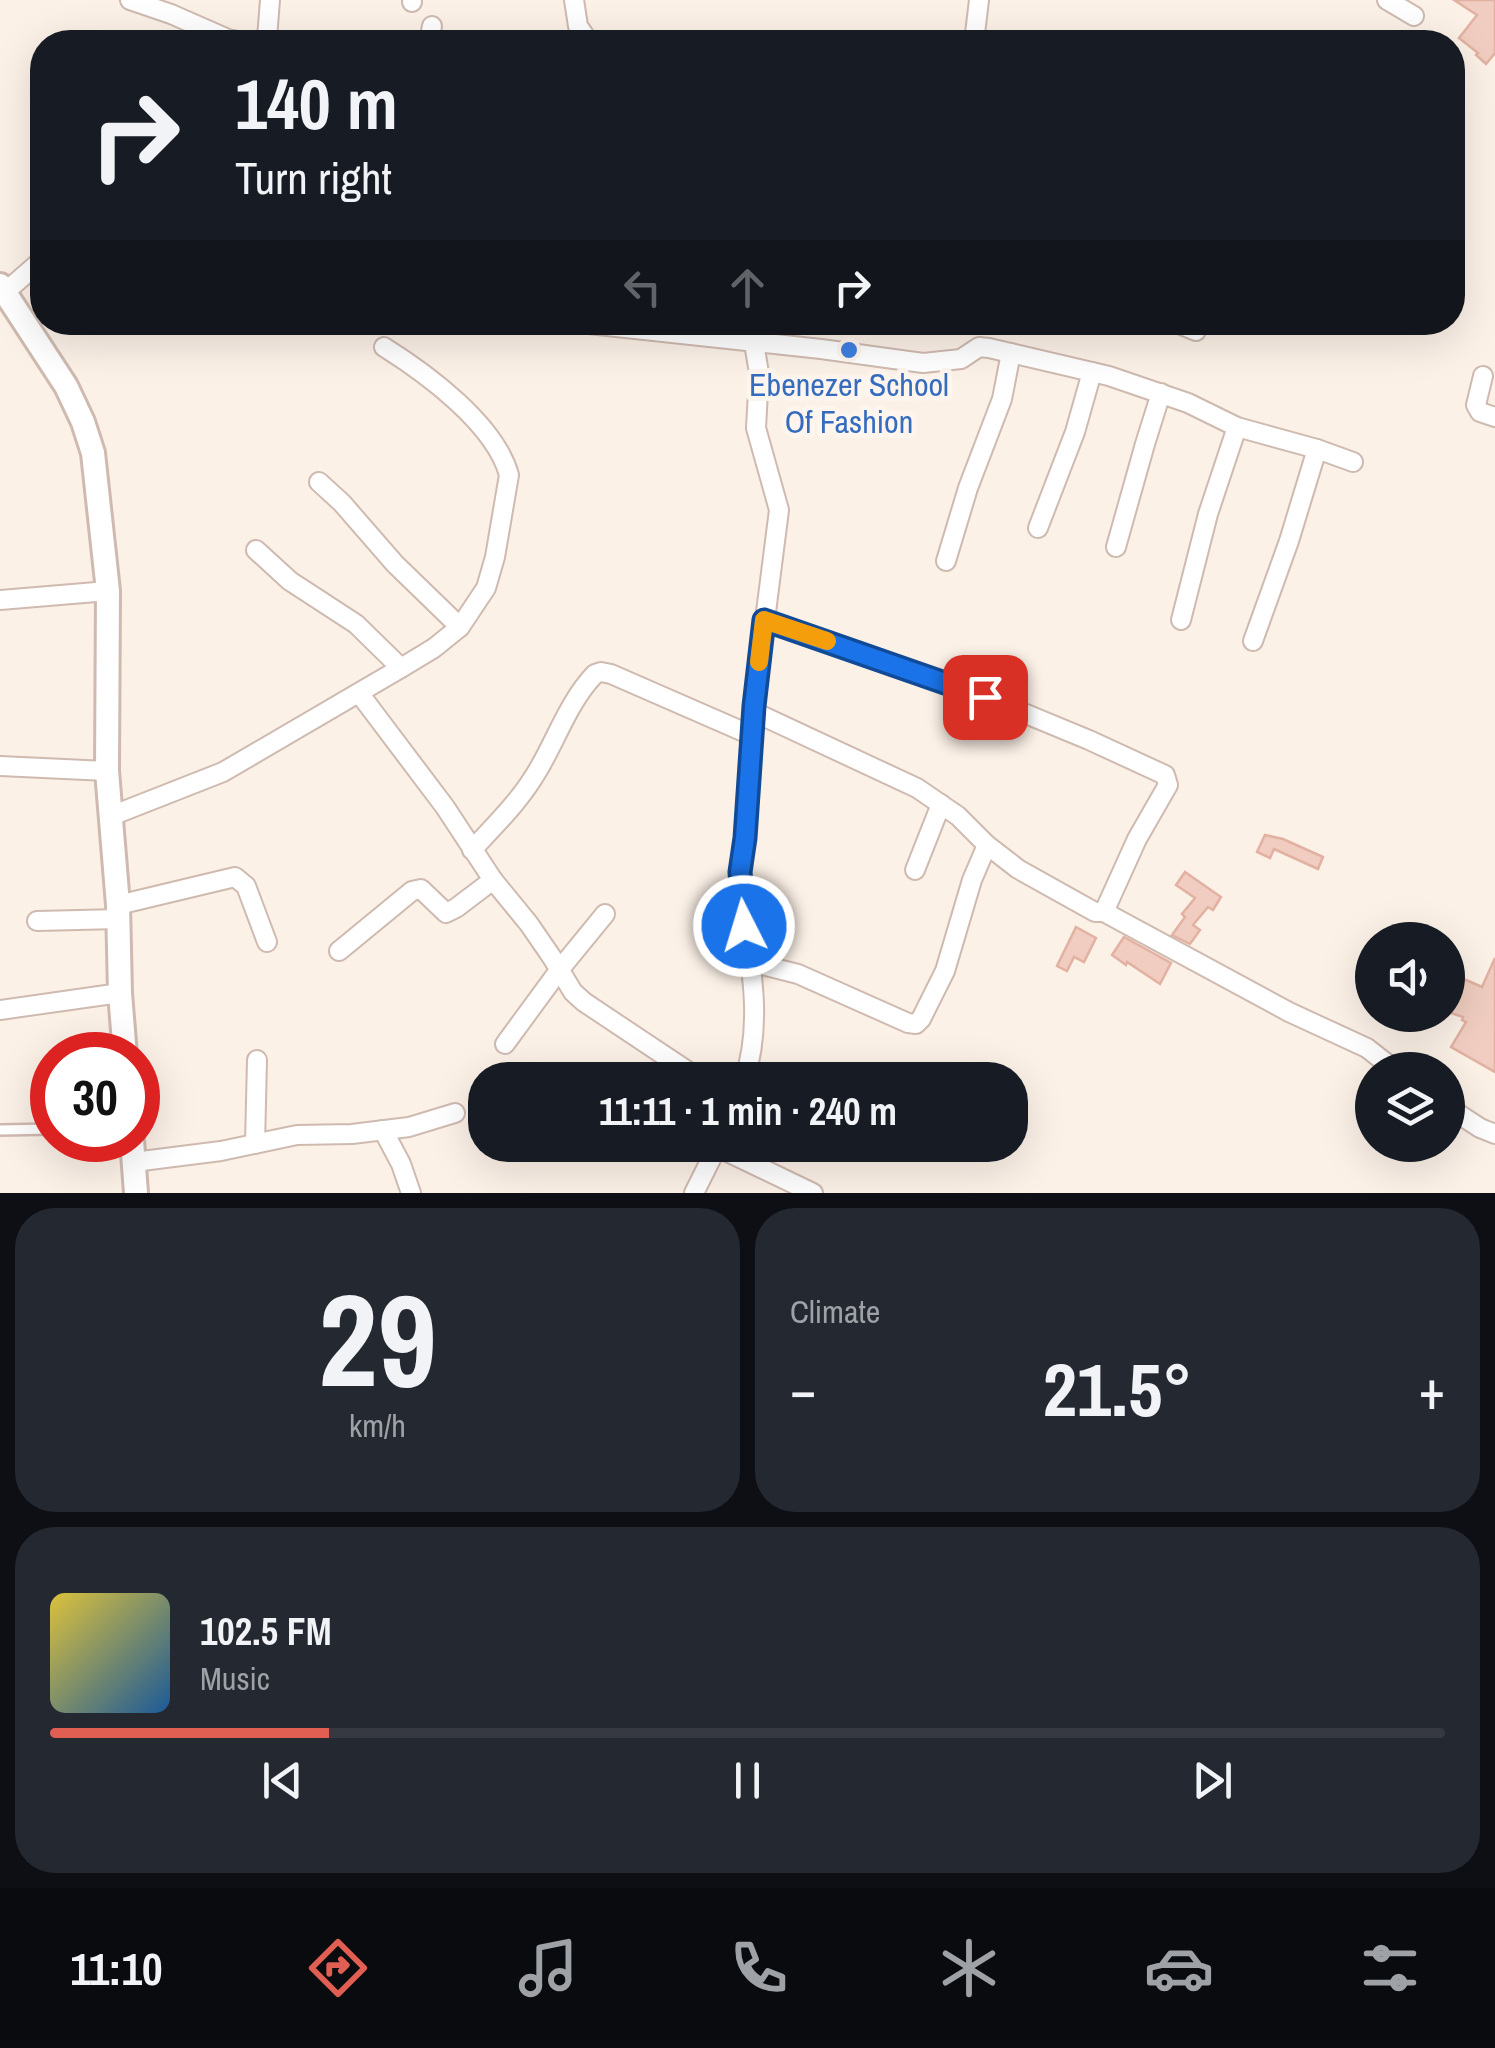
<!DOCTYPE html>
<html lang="en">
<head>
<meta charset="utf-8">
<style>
	:root { --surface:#171b24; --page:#242831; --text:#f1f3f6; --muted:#9ea1a6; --line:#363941; --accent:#e05e52 }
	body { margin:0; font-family:"Archivo Narrow",sans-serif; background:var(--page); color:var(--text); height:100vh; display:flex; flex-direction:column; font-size:38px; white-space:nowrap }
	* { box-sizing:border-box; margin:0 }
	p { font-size:32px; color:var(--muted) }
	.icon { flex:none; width:55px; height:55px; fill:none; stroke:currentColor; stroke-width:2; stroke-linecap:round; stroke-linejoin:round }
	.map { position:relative; height:1193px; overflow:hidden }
	.side { display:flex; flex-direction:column; gap:15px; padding:15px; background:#0d0f14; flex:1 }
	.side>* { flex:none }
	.banner { position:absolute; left:30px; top:30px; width:1435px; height:305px; border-radius:40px; box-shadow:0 10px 40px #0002; background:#171b24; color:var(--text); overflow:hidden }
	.buttons { position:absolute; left:1355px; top:922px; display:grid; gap:20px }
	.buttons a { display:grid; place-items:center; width:110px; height:110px; border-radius:50%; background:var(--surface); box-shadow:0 10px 40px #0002; font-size:50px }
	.speed { position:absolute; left:30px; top:1032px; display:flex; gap:20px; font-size:50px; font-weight:700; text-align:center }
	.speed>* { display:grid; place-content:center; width:130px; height:130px; border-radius:50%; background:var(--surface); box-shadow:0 10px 40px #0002; line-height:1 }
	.speed .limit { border:15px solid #d22; background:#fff; color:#111 }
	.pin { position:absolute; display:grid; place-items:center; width:85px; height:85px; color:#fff; margin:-42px; border-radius:20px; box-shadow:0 5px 15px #0006 }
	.me { position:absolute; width:110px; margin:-55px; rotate:355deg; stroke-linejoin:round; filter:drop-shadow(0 0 8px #0008) }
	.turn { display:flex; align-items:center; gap:35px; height:210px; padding:0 40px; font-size:45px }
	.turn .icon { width:130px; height:130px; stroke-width:2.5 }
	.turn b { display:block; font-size:70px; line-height:85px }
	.lanes { display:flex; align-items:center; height:95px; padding:0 40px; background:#0003; justify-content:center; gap:50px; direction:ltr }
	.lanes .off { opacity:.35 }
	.big { font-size:75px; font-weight:700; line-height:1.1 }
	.side .widget { flex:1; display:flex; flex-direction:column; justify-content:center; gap:15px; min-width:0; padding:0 35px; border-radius:40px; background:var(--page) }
	.side .dial { align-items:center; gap:0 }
	.dial b { font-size:130px; line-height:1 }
	.song { display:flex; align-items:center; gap:30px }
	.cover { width:120px; height:120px; border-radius:15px; background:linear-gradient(135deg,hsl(50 70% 55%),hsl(210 70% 35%)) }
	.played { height:10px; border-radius:5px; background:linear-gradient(90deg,var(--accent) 20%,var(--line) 20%) }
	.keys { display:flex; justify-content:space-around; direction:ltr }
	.heat { display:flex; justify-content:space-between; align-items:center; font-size:55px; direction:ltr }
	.side .tiles { flex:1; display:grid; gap:15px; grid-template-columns:1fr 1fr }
	.widget:last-child { grid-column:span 2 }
	.trip { position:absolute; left:468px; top:1062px; width:560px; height:100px; border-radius:40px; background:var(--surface); box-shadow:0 10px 40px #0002; font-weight:700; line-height:100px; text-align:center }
	.menu { display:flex; height:160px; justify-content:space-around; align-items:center; background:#090b0e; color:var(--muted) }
	.menu .icon { width:70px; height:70px }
	.menu .current { color:var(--accent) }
	.menu b { font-size:45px; color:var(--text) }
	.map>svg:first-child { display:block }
</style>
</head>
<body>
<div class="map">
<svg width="1495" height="1193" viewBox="0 0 1495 1193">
	<rect width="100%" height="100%" fill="#fcf1e7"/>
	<g fill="#f0cdc0" stroke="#e2b1a1" stroke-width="2.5">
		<path d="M1454,0H1495V53L1486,64L1476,55L1478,53L1459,38L1477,15Z"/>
		<path d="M1265,835L1283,839L1323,857L1318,869L1274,849L1270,858L1257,852Z"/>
		<path d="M1185,872L1221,897L1213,910L1208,907L1193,925L1200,930L1190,944L1172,935L1185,917L1182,914L1195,898L1176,885Z"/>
		<path d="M1076,927L1096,938L1084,962L1074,957L1067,971L1057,966Z"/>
		<path d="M1124,937L1171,963L1160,984L1127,962L1126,965L1112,955Z"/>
		<path d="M1495,958V1072L1451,1047L1466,1022L1462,1020L1463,1017L1448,1012V972L1482,987Z"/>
	</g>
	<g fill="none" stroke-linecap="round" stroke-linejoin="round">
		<defs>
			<path id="service" d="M0,1130L52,1129"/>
			<g id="minor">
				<path d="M130,0L171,14L228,39L242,42"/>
				<path d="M574,0L578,26L589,42"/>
				<path d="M1387,0L1414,16"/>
				<path d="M412,2V0"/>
				<path d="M264,42L267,38L270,0"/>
				<path d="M429,42L432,26"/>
				<path d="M974,42L979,0"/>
				<path d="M4,293L42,260"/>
				<path d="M570,322L821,349L923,363L961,359L979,347L989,348L1109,376L1188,403L1237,427L1317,449L1353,462"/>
				<path d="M1174,322L1196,331"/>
				<path d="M1483,376L1476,405L1480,412L1495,417"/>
				<path d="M319,482L342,503L395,564L460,627"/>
				<path d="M1038,528L1075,432L1092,372"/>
				<path d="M1116,547L1145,444L1161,393"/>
				<path d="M256,550L290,581L356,624L401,668"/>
				<path d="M946,561L968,488L1002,399L1011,353"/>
				<path d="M0,600L108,591"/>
				<path d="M764,620L985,697L1089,740L1165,775L1168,785L1137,839L1104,912"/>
				<path d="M1181,620L1208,514L1237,427"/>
				<path d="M1253,641L1289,541L1317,449"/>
				<path d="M359,693L445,807L493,880L529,924L553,959L573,992L584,1002L701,1080"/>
				<path d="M754,712L917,788L958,816L987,845L1018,869L1095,912H1104L1289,1012L1367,1048L1395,1070"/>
				<path d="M0,766L107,771"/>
				<path d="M111,816L223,772L401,668L434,648L460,627L486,588L495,557L509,475C495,424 427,374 384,347"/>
				<path d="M472,850C496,824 520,801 538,770C557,738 569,701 595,674L601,672L611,674L753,736"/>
				<path d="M915,870L941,804"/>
				<path d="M118,905L235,877L246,886L267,942"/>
				<path d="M37,921L119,919"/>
				<path d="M339,951L412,891L421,889L446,913L456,908L493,880"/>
				<path d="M750,962L798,974L908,1023L916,1024L921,1019L945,971L972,880L987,845"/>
				<path d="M0,1010L120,993"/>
				<path d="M505,1044L560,969L605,914"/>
				<path d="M744,1080C765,1019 748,951 740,890L754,706L779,510L756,428L759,373L754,343L758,322"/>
				<path d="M1448,1107L1480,1128L1495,1134"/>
				<path d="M383,1130L401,1164L411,1193"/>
				<path d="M255,1144L257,1060"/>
				<path d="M717,1147L813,1193"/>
				<path d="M134,1162L221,1151L297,1135L352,1134L409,1127L455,1113"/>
				<path d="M694,1193L718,1145"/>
			</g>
			<g id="tertiary">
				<path d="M0,285L66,386L83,422L93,453L108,591L107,771L118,905L120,993L125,1055"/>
				<path d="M132,1140L136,1193"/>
			</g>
		</defs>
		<use href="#service" stroke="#cfbab0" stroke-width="14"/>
		<use href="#minor" stroke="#cfbab0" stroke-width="22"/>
		<use href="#tertiary" stroke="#cfbab0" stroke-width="28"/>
		<use href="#service" stroke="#fff" stroke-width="9"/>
		<use href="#minor" stroke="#fff" stroke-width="18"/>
		<use href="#tertiary" stroke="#fff" stroke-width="22"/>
	</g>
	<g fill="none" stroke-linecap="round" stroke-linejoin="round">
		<defs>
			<path id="route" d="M744,926L740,872L745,838L754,706L764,620L985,697"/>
		</defs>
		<use href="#route" stroke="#114b97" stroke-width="25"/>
		<use href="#route" stroke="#1a73e8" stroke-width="18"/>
		<path stroke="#f59e0b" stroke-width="18" d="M759,662L764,620L827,641"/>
	</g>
	<circle fill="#3f7fe0" stroke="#fef5ee" stroke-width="4" cx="849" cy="350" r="10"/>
	<g text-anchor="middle" stroke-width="10" stroke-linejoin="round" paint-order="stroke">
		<g font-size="32" fill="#366cbe" stroke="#fef5ee">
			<text x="849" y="396">Ebenezer School<tspan x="849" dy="37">Of Fashion</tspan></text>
		</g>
	</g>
</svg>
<div class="buttons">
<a><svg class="icon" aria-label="sound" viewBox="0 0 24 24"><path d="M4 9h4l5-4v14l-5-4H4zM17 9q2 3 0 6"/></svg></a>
<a><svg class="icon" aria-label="layers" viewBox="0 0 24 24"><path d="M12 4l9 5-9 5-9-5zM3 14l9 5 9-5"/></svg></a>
</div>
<div class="speed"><div class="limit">30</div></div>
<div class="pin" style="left:985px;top:697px;background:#d93025"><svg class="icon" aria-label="arrive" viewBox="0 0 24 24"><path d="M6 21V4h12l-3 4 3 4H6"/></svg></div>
<svg class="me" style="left:744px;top:926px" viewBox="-20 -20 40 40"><circle r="17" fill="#1a73e8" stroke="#fff" stroke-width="3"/><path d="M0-11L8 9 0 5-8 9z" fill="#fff"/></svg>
<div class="trip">11:11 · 1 min · 240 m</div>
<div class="banner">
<div class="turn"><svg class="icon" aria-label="right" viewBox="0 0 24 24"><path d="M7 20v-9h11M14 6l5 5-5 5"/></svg><div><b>140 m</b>Turn right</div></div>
<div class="lanes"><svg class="icon off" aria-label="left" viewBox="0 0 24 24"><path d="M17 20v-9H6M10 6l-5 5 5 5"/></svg><svg class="icon off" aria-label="ahead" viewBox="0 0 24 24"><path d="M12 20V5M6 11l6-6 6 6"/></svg><svg class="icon" aria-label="right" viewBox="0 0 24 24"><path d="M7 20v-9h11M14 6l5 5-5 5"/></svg></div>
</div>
</div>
<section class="side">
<div class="tiles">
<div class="widget dial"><b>29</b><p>km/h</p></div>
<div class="widget"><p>Climate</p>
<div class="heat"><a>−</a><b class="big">21.5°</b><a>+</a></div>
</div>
<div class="widget">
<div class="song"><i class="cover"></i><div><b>102.5 FM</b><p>Music</p></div></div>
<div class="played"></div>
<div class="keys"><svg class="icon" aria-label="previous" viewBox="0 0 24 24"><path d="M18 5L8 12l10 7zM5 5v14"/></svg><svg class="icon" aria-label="pause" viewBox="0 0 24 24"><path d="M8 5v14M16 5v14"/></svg><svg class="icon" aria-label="next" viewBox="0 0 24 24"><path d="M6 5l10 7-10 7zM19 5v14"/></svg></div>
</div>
</div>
</section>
<nav class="menu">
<b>11:10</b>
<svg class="icon current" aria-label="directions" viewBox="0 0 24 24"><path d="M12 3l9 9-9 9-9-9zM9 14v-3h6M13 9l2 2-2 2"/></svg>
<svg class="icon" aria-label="music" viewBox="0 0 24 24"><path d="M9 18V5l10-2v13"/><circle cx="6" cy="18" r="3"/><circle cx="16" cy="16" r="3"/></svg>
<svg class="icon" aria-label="phone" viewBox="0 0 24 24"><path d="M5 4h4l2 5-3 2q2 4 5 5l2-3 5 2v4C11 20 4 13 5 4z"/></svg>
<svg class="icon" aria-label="climate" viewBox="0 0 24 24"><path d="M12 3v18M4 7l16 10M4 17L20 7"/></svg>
<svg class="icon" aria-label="car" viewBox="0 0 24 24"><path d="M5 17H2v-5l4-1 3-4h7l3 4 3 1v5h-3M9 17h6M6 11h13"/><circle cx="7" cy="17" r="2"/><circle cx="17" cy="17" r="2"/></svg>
<svg class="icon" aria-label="filters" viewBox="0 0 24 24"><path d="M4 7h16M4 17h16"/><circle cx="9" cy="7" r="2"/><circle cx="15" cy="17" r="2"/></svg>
</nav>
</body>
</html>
